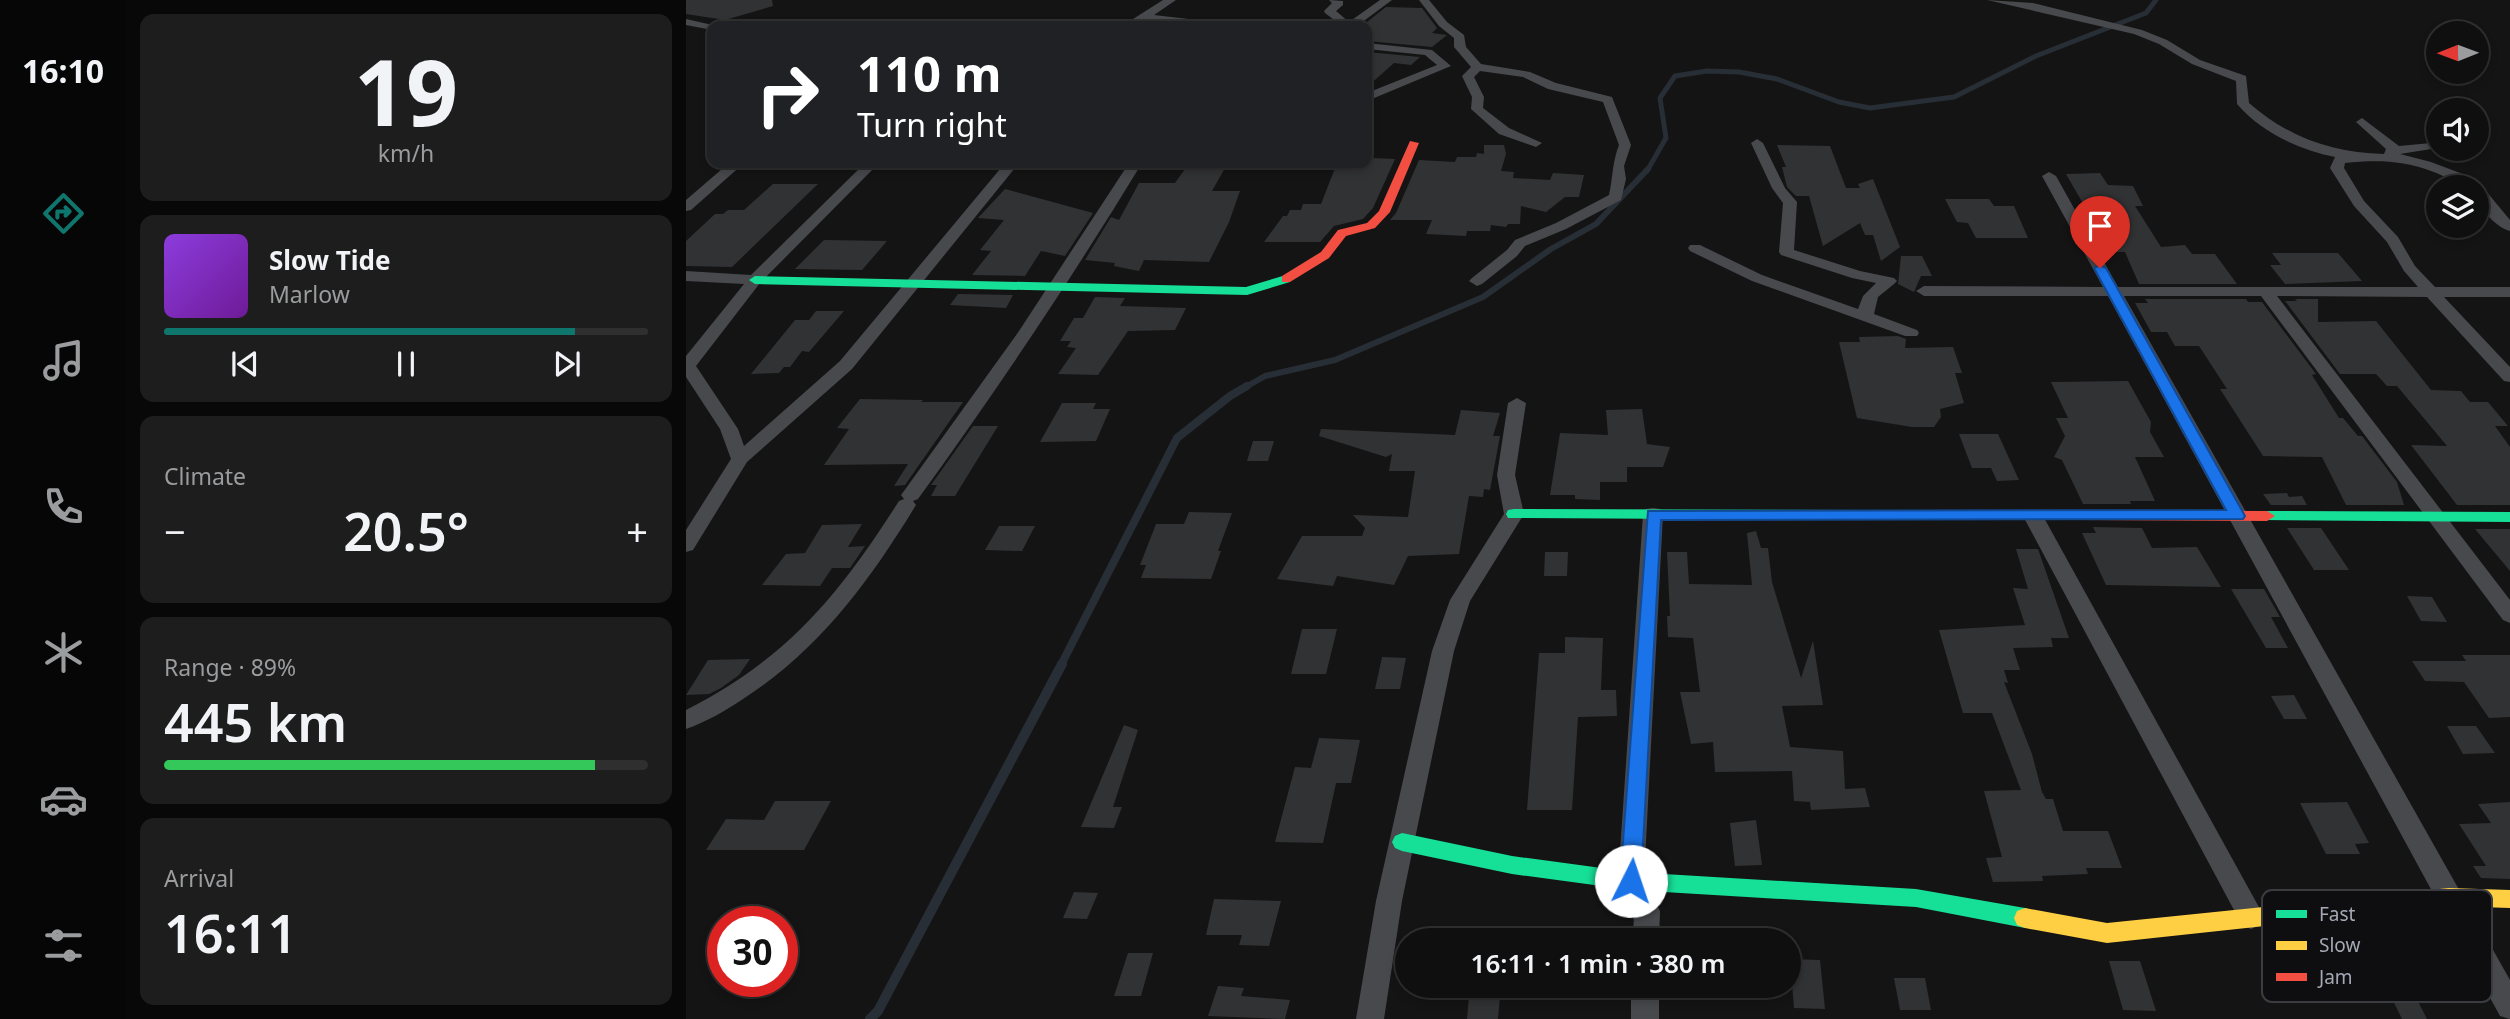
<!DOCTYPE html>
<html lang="en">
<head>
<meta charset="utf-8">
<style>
	:root { --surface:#0f0f0f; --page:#1d1d1d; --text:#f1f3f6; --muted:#9b9c9e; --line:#2f2f2f; --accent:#0f766e }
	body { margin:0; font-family:"Noto Sans",sans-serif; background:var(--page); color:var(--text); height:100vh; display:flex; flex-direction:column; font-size:26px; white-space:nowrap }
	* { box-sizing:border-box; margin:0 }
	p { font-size:23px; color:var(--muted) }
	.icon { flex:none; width:38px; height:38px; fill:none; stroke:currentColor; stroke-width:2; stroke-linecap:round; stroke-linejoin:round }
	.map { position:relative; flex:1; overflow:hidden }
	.side { display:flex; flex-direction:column; gap:14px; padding:14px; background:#080808; width:560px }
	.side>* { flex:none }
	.hud { position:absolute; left:21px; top:21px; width:665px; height:147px; border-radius:14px; box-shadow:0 4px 10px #0003,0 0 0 2px var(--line); background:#202124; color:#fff; overflow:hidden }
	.needle { width:46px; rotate:269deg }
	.buttons { position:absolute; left:1740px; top:21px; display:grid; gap:14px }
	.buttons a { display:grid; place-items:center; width:63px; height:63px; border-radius:50%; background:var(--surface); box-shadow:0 4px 10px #0003,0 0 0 2px var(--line); font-size:35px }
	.speed { position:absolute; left:21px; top:906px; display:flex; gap:14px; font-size:35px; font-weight:700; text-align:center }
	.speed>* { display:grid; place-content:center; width:91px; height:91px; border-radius:50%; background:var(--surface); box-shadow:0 4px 10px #0003,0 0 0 2px var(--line); line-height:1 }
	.speed .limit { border:10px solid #d22; background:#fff; color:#111 }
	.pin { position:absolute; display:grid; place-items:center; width:60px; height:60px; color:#fff; margin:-72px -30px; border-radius:50% 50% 50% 0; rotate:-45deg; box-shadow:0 0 7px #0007 }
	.pin .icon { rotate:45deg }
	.me { position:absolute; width:77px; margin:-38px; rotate:4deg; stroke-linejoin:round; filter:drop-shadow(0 0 5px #0008) }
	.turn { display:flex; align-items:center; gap:24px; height:147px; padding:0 35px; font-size:32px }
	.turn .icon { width:91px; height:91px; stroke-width:2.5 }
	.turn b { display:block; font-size:49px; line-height:60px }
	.big { font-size:52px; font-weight:600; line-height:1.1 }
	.side .card { flex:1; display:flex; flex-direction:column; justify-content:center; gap:10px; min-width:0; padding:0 24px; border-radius:14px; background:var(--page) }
	.side .dial { align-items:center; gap:0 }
	.dial b { font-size:91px; line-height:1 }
	.song { display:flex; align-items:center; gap:21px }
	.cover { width:84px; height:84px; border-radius:10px; background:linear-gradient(135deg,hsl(270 70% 55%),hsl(280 70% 35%)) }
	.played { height:7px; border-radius:4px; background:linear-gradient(90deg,var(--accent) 85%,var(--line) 85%) }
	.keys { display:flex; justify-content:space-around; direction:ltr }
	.heat { display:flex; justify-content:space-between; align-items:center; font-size:38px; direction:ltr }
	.charge { height:10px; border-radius:5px; background:linear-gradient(90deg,#34c759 89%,var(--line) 0) }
	.trip { position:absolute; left:709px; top:928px; width:406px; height:70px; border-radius:35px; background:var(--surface); box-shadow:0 4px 10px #0003,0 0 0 2px var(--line); font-weight:600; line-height:70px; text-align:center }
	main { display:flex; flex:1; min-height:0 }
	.menu { display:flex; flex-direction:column; width:126px; justify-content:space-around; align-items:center; background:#060606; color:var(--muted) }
	.menu .icon { width:49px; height:49px }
	.menu .selected { color:var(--accent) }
	.menu b { font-size:32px; color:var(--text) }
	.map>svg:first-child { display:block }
</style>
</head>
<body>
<main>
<nav class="menu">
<b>16:10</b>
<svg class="icon selected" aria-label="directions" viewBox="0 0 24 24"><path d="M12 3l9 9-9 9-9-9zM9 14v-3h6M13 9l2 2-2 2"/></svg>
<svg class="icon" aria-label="music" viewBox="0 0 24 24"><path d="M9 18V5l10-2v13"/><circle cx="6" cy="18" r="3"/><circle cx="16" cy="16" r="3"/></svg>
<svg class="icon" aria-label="phone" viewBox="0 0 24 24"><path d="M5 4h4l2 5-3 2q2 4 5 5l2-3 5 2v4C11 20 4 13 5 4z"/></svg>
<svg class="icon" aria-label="climate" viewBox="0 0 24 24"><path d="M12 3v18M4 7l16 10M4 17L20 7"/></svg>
<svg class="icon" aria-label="car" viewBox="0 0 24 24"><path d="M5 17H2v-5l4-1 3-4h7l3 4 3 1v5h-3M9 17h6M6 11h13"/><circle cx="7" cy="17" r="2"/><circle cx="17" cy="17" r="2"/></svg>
<svg class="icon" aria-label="filters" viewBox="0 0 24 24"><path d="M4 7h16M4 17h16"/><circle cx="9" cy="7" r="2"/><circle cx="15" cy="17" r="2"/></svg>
</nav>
<section class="side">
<div class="card dial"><b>19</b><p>km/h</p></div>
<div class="card">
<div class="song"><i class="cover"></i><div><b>Slow Tide</b><p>Marlow</p></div></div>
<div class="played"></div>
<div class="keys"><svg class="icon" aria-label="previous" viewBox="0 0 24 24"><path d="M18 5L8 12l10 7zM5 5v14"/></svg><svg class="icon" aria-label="pause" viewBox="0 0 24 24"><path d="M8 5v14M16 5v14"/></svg><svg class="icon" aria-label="next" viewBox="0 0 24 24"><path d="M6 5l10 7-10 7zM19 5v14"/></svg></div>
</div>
<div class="card"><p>Climate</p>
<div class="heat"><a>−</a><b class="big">20.5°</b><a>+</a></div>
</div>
<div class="card"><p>Range · 89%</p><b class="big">445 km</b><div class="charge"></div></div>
<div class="card"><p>Arrival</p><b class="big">16:11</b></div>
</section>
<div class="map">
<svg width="1824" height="1019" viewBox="0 0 1824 1019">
	<rect width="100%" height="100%" fill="#141414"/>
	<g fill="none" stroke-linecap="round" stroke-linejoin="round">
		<path stroke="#282e35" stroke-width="5" d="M961,171L980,138L974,98L989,76L1021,71L1053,72L1091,79L1153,102L1184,108L1268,97L1350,56L1460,13L1470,0"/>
		<path stroke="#282e35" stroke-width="6" d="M558,388L579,376L649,360L797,297L865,249L910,224L962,169"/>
		<path stroke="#282e35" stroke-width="8" d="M375,665L491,438L544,396L561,386"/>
		<path stroke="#282e35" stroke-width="10" d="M184,1019L192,1011L376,664"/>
	</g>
	<g fill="#313234">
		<path d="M0,0H86L87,6L39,20L0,14Z"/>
		<path d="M700,7L736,8L751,28L746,33L761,35L746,47L681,41V22Z"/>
		<path d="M681,52L734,57L725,65L708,63L681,87Z"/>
		<path d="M798,145H818L820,154L815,171L828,172L827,178L864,180L867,173L898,175L893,197H879L860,212L835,206L834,224H822L820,227L805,225L804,231H781L780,236L740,234L746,220H704L710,213L733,160L769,162L771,157H790L791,153L798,154Z"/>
		<path d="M1091,145L1144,146L1160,188H1174L1172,184L1187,179L1214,247L1195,261L1187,235H1179L1174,223L1137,246L1123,196H1110L1101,187L1096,167H1100Z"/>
		<path d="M687,158L709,159L687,208L677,219L648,226L634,242H578L597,216H601L604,210H615L617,204H635L651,163H683Z"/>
		<path d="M501,166H536L539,168L526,191H554L543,222L523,262L458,260L453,271L428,266L429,263L399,260L425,217L433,220L453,183H489Z"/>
		<path d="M1414,173L1422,185L1447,186L1457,206H1449L1475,247L1499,245L1506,254H1529L1551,284H1453L1439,252H1425L1380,174Z"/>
		<path d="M87,184H132L46,267L0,266V241L29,214H37L42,210H58Z"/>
		<path d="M319,189L407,213L379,256L355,251L339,276L286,275L305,251L294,250L318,220L292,218Z"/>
		<path d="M1259,199H1303L1308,206H1328L1342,238H1290L1282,223L1271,222Z"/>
		<path d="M138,240L201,241L176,270L109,269Z"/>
		<path d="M1586,253H1652L1676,281L1599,284L1584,265H1595Z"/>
		<path d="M1215,256H1236L1246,276H1235L1228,292L1212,284Z"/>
		<path d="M272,294L327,295L320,308L264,305Z"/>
		<path d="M409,297L439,298L434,306L500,308L489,330L442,331L412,375L372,374L390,348L381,347L385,341H374L388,318H397Z"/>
		<path d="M1459,299H1560L1562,302H1576L1630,374L1626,375L1653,418H1657L1672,436H1676L1711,482L1718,505H1660L1636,457L1577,456L1534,389H1541L1513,346H1489L1481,332H1465L1449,303H1462Z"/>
		<path d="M1609,299H1632V322L1690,321L1745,390L1775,391L1784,402H1802L1822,426H1809L1824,447V505H1771L1725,445L1761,446L1711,386H1701L1690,374H1654L1599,301H1611Z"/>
		<path d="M130,311H158L123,352L116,351L104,367H98L93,373L65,374L109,320H123Z"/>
		<path d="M1212,336L1220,339L1219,348L1267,347L1276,373H1269L1278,403L1254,409L1255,417L1248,427H1226L1171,418L1153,342H1174L1173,337Z"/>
		<path d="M1442,381L1465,422L1464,432L1478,457H1449L1469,501H1444L1445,504H1397L1376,460L1368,457L1379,436L1370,418H1382L1365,382Z"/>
		<path d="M174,399L237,400L235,402H277L219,485L208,486L222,464L138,465L163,429L151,428Z"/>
		<path d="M376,403H410L407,409H424L410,441L354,442Z"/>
		<path d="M956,409L961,444L984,447L977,467H941V482H914V500L889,499V495H864L874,433L922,435L920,410Z"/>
		<path d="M775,410L814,413L807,436H814L804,490L798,489L797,497L783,496L773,554L722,556L708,585L651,576L647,586L591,579L616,536H676L679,528L667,515L722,517L729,471H703L706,454L700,457L633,436L635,429L769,435Z"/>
		<path d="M287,426H312L269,496H245L251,485H245Z"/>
		<path d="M1273,434H1312L1333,480L1311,481L1305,468H1286Z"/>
		<path d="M567,441H588L582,461H561Z"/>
		<path d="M1601,493L1603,497L1616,496L1621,505H1585L1577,494Z"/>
		<path d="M503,512L546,513L532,551H535L525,579L455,578L460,565H454L470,524H498Z"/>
		<path d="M176,524L162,547L179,546L164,568H146L134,586L76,585L100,554L119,553L136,525Z"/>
		<path d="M313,526H349L336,551L299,550Z"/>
		<path d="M1407,527L1456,528L1466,548L1511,547L1535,587L1420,585L1396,533H1410Z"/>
		<path d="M1601,528H1635L1663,570H1628Z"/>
		<path d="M1789,529H1824V571Z"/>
		<path d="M1070,531L1075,548H1082L1086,582L1115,678L1127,641L1137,705L1096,706L1104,747L1157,751L1159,789L1179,788L1184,807L1125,810L1124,802L1108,801L1106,771L1029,772L1027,742L1005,744L994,692H1014L1007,638L982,637L981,616H984L981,552H1001L1003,584L1066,585L1061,533Z"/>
		<path d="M1330,549H1352L1383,638H1365L1367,647L1327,648L1334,670H1318L1322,683L1318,682L1346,754L1356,792L1360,799H1367L1377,831H1422L1436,868H1400L1402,874L1356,876L1357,881L1307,882L1300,858L1316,857L1298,791L1335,790L1306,713H1277L1253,630L1339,625L1327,588L1342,589Z"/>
		<path d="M859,552H882L881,576H858Z"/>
		<path d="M1545,589H1578L1594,617H1585L1602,648H1580Z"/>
		<path d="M1721,596L1746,597L1761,622L1735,621Z"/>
		<path d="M616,629H651L640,674H605Z"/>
		<path d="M879,637L917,638L915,690H930L931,716L892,717L886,810H841L853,653H879Z"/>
		<path d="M1776,655H1824V717L1803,718L1778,682L1739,681L1726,661H1780Z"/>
		<path d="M696,657L720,658L714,689H689Z"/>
		<path d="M64,659L53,675L35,688L23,694L0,695L22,660Z"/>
		<path d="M1608,695L1621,719H1598L1585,696Z"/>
		<path d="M438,725L452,730L427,807H436L428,828L395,827Z"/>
		<path d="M1761,726H1790L1809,753L1777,754Z"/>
		<path d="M633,738L674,740L665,783H650L637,843L589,842L609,767L625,768Z"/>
		<path d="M89,801H145L118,850H20L40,819L78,820Z"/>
		<path d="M1661,802L1683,843L1669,844L1674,854H1640L1614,803Z"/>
		<path d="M1824,802V879L1795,878L1787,866H1800L1773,824L1805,823L1792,804Z"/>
		<path d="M1070,820L1076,865L1049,866L1044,823Z"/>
		<path d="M388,892L412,893L401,919L377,918Z"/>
		<path d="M528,899L595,901L583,946L553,945L556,935H520Z"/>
		<path d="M442,953H467L455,996H428Z"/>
		<path d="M1104,959L1134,960L1139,1009L1108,1008Z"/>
		<path d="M1423,961H1454L1470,1011L1437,1010Z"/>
		<path d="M1208,978H1239L1245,1010H1214Z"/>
		<path d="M1696,978H1720L1741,1019H1716Z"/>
		<path d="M784,985H815L812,1019H781Z"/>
		<path d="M532,986L558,988L555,996L604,1000L599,1019L522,1016Z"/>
	</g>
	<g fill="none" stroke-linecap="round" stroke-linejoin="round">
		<g fill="#48494d" fill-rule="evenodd">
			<path d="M477,0H490L468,15L537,23L542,26C516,27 489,21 462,21C453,21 446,26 436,26Z"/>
			<path d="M643,0L657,1V5L650,11L663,22L694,0H706L671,26H656L639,13L638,11L646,3Z"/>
			<path d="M733,0H743L761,22L778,35L780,47L795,64L844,72L870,83L926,97L945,145L938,166L940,179L935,200L880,229L839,246L831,256L796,284L791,286L783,281L786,278L821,250L829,240L870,223L923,195C927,177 926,163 933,145L917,102L862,89L837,77L794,71L788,77L798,97L797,108L823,128L856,143L850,147L813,134L785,109L786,97L776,76L785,67L768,47V38L753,26Z"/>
			<path d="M1301,0L1347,3L1456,30L1481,40L1514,60L1560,76L1563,103C1602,137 1646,153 1698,154L1700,149L1670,122L1676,118L1713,146L1745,143V149L1714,154L1745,162L1790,179L1824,220V231C1807,226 1790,205 1790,187C1776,187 1759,176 1745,171C1717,160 1688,160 1659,163L1658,168L1678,201L1712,237L1729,266L1749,287H1824V297H1758L1824,367V382L1818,381L1741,297L1591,296L1824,600V623L1817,620L1575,296H1438L1824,980V1019L1814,1016L1422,296H1238L1230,291L1238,286L1417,287L1356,176L1363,172L1370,176L1432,287H1732L1718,271L1701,242L1668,206L1644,168L1649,157C1613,150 1575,132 1551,104L1550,81L1506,64L1473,44L1448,34Z"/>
			<path d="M0,19L31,26H26V30L0,25Z"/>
			<path d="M681,43L746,50L765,66L681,101V93L751,65L739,55L681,49Z"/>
			<path d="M1071,139L1077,143L1099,188L1111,202L1108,250L1174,271L1208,278L1211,281L1208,284L1192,297L1188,314L1231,330L1233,333L1231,336H1219L1066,281L1004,251L1002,248L1004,245H1014L1076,275L1172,309L1177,296L1190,283L1166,278L1095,255L1093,252L1097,203L1086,188L1065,143Z"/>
			<path d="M43,163H58L5,210L0,211V200Z"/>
			<path d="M179,163H193L74,283L10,366L52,429L58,446L154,361L319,163H333L166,369L61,462L7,550L0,552V530L45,459L34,429L0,377V356L58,284L0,281V271L65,275Z"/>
			<path d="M443,163H456C386,278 311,390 232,499L227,501L230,505C183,582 133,650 57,699C39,711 20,722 0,729V710C102,658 153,595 213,501L218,499L215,495L218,491L333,331Z"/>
			<path d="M831,398L840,403L829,475L838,514L784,601L768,651L716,901L698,1019H670L690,901L746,651L764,600L818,514L811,475L822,403Z"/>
			<path d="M967,508L974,509L977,514L958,880L974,911L973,940H947L948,912L932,881L957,514L960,509Z"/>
			<path d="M1347,510L1354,511L1357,516L1574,909L1578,917L1574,925L1565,929L1556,925L1337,516L1340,511Z"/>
			<rect x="945" y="985" width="28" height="34"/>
		</g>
		<g fill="#16e098" fill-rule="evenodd">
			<path d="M600,275L604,276V282L561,295L69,284L63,280L69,276L560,287Z"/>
			<path d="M828,509L1180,510L1188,515L1180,520L822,518L820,514L822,510Z"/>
			<path d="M1581,511L1824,512V522L1575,520L1573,516L1575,512Z"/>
			<path d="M716,833L826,856L945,872L1230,889L1339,908L1347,911L1350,918L1347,925L1339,928L1230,907L945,890L826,874L716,851L709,848L706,842L709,836Z"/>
		</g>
		<path fill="#ffcf43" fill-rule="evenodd" d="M1763,888L1824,890V908L1763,906L1421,943L1339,928L1331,925L1328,918L1331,911L1339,908L1421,923Z"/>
		<g fill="#f24e42" fill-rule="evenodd">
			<path d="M724,141L733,143L704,212L689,228L660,236L643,258L604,282H596V276L635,252L652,230L681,223L693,211Z"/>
			<path d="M1180,510L1581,511L1589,516L1581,521L1174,519L1172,515L1174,511Z"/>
		</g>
	</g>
	<path fill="#1a73e8" stroke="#114b97" stroke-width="2" d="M1414,265L1420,268L1559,516L1557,519L975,520L955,881L952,887L945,890L937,887L934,881L962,511L1540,510L1408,268Z"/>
	<rect x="1576" y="890" width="230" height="112" rx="10" fill="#0e0e10" stroke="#3b3c42" stroke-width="2"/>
	<rect x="1590" y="910" width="31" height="8" fill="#16e098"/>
	<rect x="1590" y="941" width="31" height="9" fill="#ffcf43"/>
	<rect x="1590" y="973" width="31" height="8" fill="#f24e42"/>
	<g font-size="19" fill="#a5a9b5">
		<text x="1633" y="921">Fast</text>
		<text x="1633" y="952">Slow</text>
		<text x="1633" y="984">Jam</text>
	</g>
</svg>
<div class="buttons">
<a><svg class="needle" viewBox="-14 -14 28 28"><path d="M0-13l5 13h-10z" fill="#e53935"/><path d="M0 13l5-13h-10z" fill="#9b9c9e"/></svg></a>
<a><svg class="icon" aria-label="sound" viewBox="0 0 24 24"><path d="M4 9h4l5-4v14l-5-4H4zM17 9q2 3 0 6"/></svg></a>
<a><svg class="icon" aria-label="layers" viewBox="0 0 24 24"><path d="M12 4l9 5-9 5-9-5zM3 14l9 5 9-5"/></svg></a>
</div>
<div class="speed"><div class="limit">30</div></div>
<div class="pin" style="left:1414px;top:268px;background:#d93025"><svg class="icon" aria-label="arrive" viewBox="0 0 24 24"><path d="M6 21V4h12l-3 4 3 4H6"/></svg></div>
<svg class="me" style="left:945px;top:881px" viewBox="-20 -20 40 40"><circle r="19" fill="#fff"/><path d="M0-13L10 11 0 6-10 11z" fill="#1a73e8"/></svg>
<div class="trip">16:11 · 1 min · 380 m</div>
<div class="hud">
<div class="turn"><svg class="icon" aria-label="right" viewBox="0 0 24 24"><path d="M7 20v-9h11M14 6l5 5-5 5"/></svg><div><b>110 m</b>Turn right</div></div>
</div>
</div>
</main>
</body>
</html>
